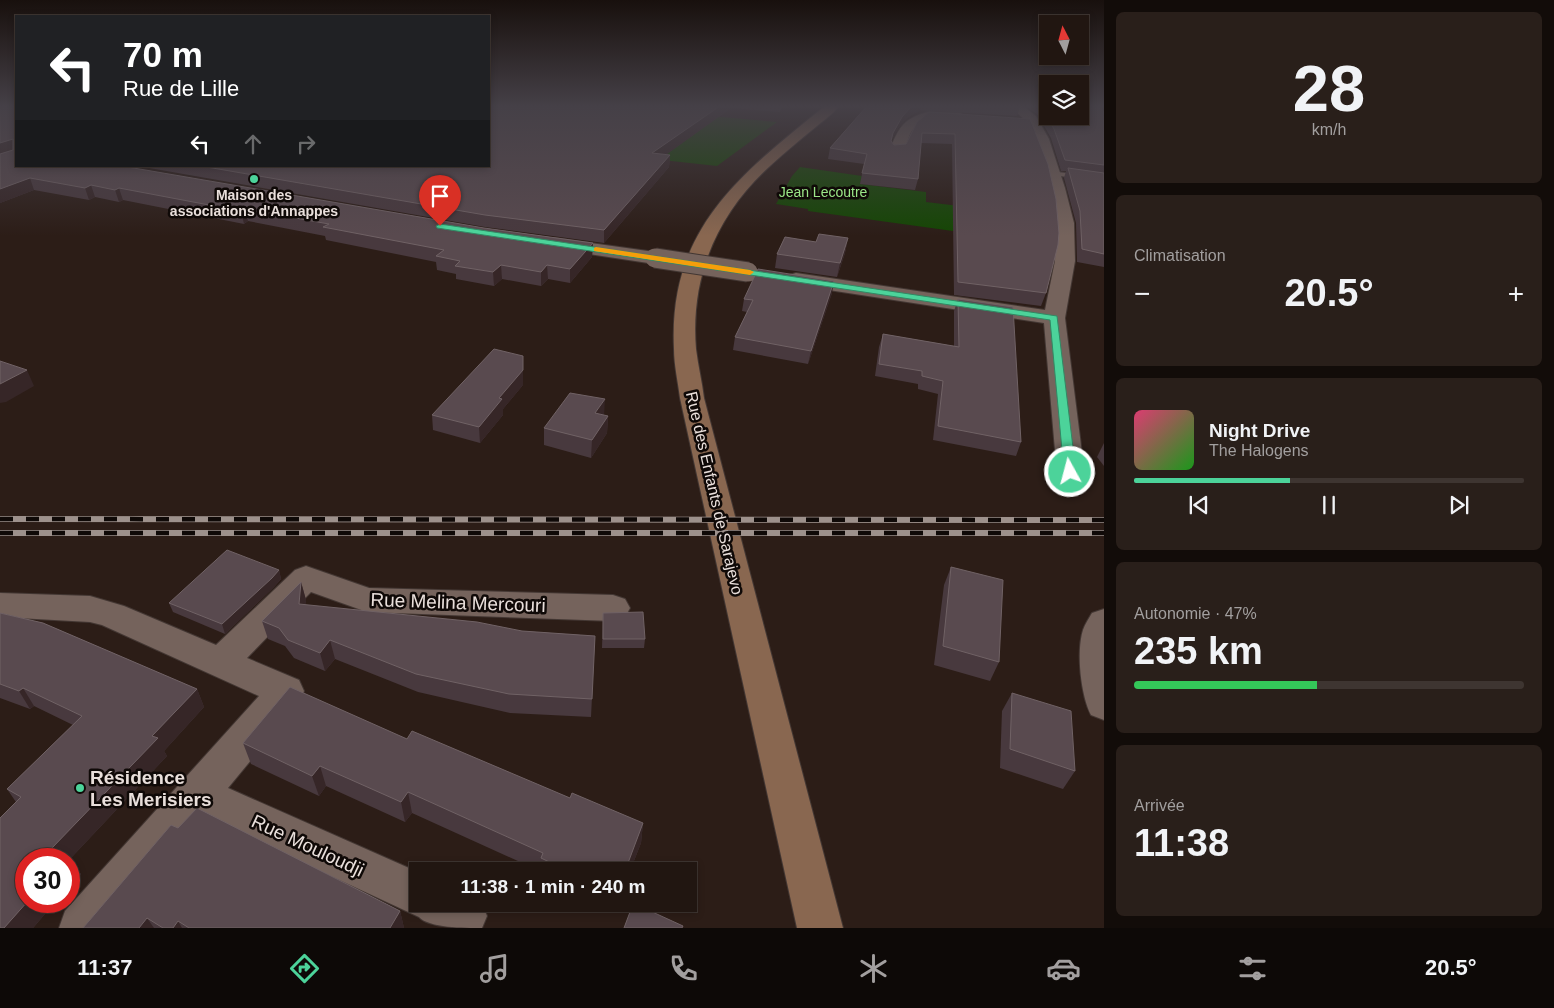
<!DOCTYPE html>
<html lang="fr">
<head>
<meta charset="utf-8">
<style>
	:root { --surface:#211611; --page:#291f1a; --text:#f1f3f6; --muted:#a29f9f; --line:#3e3531; --accent:#4cd39a }
	body { margin:0; font-family:Arial,sans-serif; background:var(--page); color:var(--text); height:100vh; display:flex; flex-direction:column; font-size:19px; white-space:nowrap }
	* { box-sizing:border-box; margin:0 }
	p { font-size:16px; color:var(--muted) }
	.icon { flex:none; width:28px; height:28px; fill:none; stroke:currentColor; stroke-width:2; stroke-linecap:round; stroke-linejoin:round }
	.map { position:relative; flex:1; overflow:hidden }
	.drawer { display:flex; flex-direction:column; gap:12px; padding:12px; background:#120c09; width:450px }
	.drawer>* { flex:none }
	.guide { position:absolute; left:15px; top:15px; width:475px; height:152px; border-radius:0px; box-shadow:0 2px 8px #0003,0 0 0 1px var(--line); background:#202124; color:#fff; overflow:hidden }
	.needle { width:32px; rotate:354deg }
	.controls { position:absolute; left:1039px; top:15px; display:grid; gap:10px }
	.controls a { display:grid; place-items:center; width:50px; height:50px; border-radius:0px; background:var(--surface); box-shadow:0 2px 8px #0003,0 0 0 1px var(--line); font-size:25px }
	.speed { position:absolute; left:15px; top:848px; display:flex; gap:10px; font-size:25px; font-weight:700; text-align:center }
	.speed>* { display:grid; place-content:center; width:65px; height:65px; border-radius:50%; background:var(--surface); box-shadow:0 2px 8px #0003,0 0 0 1px var(--line); line-height:1 }
	.speed .limit { border:8px solid #d22; background:#fff; color:#111 }
	.pin { position:absolute; display:grid; place-items:center; width:42px; height:42px; color:#fff; margin:-51px -21px; border-radius:50% 50% 50% 0; rotate:-45deg; box-shadow:0 0 5px #0007 }
	.pin .icon { rotate:45deg }
	.me { position:absolute; width:55px; margin:-28px; rotate:353deg; stroke-linejoin:round; filter:drop-shadow(0 0 4px #0008) }
	.turn { display:flex; align-items:center; gap:18px; height:105px; padding:0 25px; font-size:22px }
	.turn .icon { width:65px; height:65px; stroke-width:2.5 }
	.turn b { display:block; font-size:35px; line-height:42px }
	.lanes { display:flex; align-items:center; height:48px; padding:0 25px; background:#0003; justify-content:center; gap:25px; direction:ltr }
	.lanes .off { opacity:.35 }
	.big { font-size:38px; font-weight:700; line-height:1.1 }
	.drawer .widget { flex:1; display:flex; flex-direction:column; justify-content:center; gap:8px; min-width:0; padding:0 18px; border-radius:8px; background:var(--page) }
	.drawer .dial { align-items:center; gap:0 }
	.dial b { font-size:65px; line-height:1 }
	.song { display:flex; align-items:center; gap:15px }
	.cover { width:60px; height:60px; border-radius:8px; background:linear-gradient(135deg,hsl(340 70% 55%),hsl(120 70% 35%)) }
	.played { height:5px; border-radius:2px; background:linear-gradient(90deg,var(--accent) 40%,var(--line) 40%) }
	.keys { display:flex; justify-content:space-around; direction:ltr }
	.heat { display:flex; justify-content:space-between; align-items:center; font-size:28px; direction:ltr }
	.charge { height:8px; border-radius:4px; background:linear-gradient(90deg,#34c759 47%,var(--line) 0) }
	.trip { position:absolute; left:409px; top:862px; width:288px; height:50px; border-radius:0px; background:var(--surface); box-shadow:0 2px 8px #0003,0 0 0 1px var(--line); font-weight:700; line-height:50px; text-align:center }
	.dock { display:flex; height:80px; justify-content:space-around; align-items:center; background:#0d0907; color:var(--muted) }
	.dock .icon { width:35px; height:35px }
	.dock .selected { color:var(--accent) }
	.dock b { font-size:22px; color:var(--text) }
	main { display:flex; flex:1; min-height:0 }
	.map>svg:first-child { display:block }
</style>
</head>
<body>
<main>
<div class="map">
<svg width="1104" height="928" viewBox="0 0 1104 928">
	<rect width="100%" height="100%" fill="#2c1d17"/>
	<g fill="#154604">
		<path d="M654,111L777,122L717,166L644,158Z"/>
		<path d="M800,167L862,176L860,184L926,192V202L1052,217L1025,241L808,211V209L776,204L792,176Z"/>
	</g>
	<g fill="none" stroke-linecap="round" stroke-linejoin="round">
		<defs>
			<path id="lane" d="M1050,171L1104,178V182L1053,175H1050Z"/>
			<g id="street">
				<path d="M1010,106H1023L1036,116L1049,139L1065,188L1074,223L1075,261L1065,318L1086,485L1082,491L1072,494L1062,491L1058,485L1044,323L796,285L789,283L786,279L789,275L796,273L1045,310L1055,261L1056,223L1049,188L1035,139L1026,121Z"/>
				<path d="M928,112L960,113L967,117C958,127 931,114 917,125C908,132 908,144 902,153H892L890,150C898,128 904,118 928,112Z"/>
				<path d="M555,238L655,252L662,254L664,258L662,262L655,264L549,248L546,244L549,240Z"/>
				<path d="M306,566L369,588L613,595L625,599L630,608L625,617L613,621L367,612L311,592L247,658L299,680L304,691L299,702L228,788L418,872V904H482L487,916L482,928C464,928 429,928 419,917L204,817L112,928H59L65,911L259,696L102,625L90,622L0,617V593L90,596L124,606L216,645L295,570Z"/>
				<path d="M1104,609V720L1091,715C1081,696 1076,652 1083,630C1085,624 1089,618 1092,613Z"/>
			</g>
			<path id="secondary" d="M825,106H839C833,114 824,120 817,126C801,139 785,152 770,166C717,214 690,277 696,349C698,365 702,382 704,398L843,928H797L680,398C678,382 674,365 674,349C668,228 741,174 825,106Z"/>
		</defs>
		<use href="#lane" stroke="#433733" stroke-width="2"/>
		<use href="#street" stroke="#433733" stroke-width="2"/>
		<use href="#secondary" stroke="#433733" stroke-width="2"/>
		<use href="#lane" fill="#75635c" fill-rule="evenodd"/>
		<use href="#street" fill="#75635c" fill-rule="evenodd"/>
		<use href="#secondary" fill="#896750" fill-rule="evenodd"/>
		<defs>
			<g id="rail">
				<path d="M0,519L1104,520"/>
				<path d="M0,533H1104"/>
			</g>
		</defs>
		<use href="#rail" stroke="#9d918c" stroke-width="6"/>
		<use href="#rail" stroke="#0f0907" stroke-width="4.5" stroke-dasharray="13" stroke-linecap="butt"/>
		<defs>
			<path id="street-bridge" d="M655,258L748,272"/>
		</defs>
		<use href="#street-bridge" stroke="#433733" stroke-width="21" stroke-linecap="butt"/>
		<use href="#street-bridge" stroke="#75635c" stroke-width="19"/>
	</g>
	<g fill="#48393e">
		<path d="M0,106L16,166L484,228L593,243L592,257L570,283L548,279L541,286L502,279L494,286L456,279V274L437,270L436,262L326,240L325,236L248,221L244,224L123,200L119,202L95,197L89,200L34,190L0,203Z"/>
		<path d="M489,106H782L780,112L731,108L665,155H670L669,167L604,243L485,227L138,166H489Z"/>
		<path d="M867,106H1019L1020,107L1017,116L920,110L908,117L899,127L891,141L894,145L906,144L917,122L1030,119L1046,293L1041,306L954,295L952,144L921,143L918,179L915,190L860,184L864,164L828,159L830,148Z"/>
		<path d="M1025,106H1048L1104,112V267L1077,262L1076,223L1064,178L1066,171H1061L1051,138L1038,115Z"/>
		<path d="M848,238L845,253L837,277L775,268L777,254Z"/>
		<path d="M832,293L808,364L733,350L735,337L747,312L742,311L744,299Z"/>
		<path d="M958,299L1021,442L1016,456L933,440L938,394L918,389V384L875,376L879,347L883,334L954,346V311Z"/>
		<path d="M523,385L503,409V415L480,443L433,430L432,415Z"/>
		<path d="M608,416L607,433L591,458L544,445V428Z"/>
		<path d="M1104,443V466L1097,457Z"/>
		<path d="M951,567L999,662L990,681L934,665L944,585Z"/>
		<path d="M279,570L281,579L274,587L225,634L173,612L169,603Z"/>
		<path d="M301,582L306,600L305,605L522,631L595,636L591,717L510,713L418,692L335,659L325,671L294,658L285,646L268,639L262,621Z"/>
		<path d="M0,613L43,623L197,689L204,707L164,751L167,756L70,859L81,874L69,887V859H26V901H56L33,928H0V818L16,802L7,789L73,725L34,706L30,709L0,698Z"/>
		<path d="M603,613L645,639L644,648H602Z"/>
		<path d="M1012,693L1075,771L1063,789L1000,768L1002,711Z"/>
		<path d="M407,739L570,798L643,823L641,843L630,871H540L412,813L405,822L326,786L319,796L251,764L243,743Z"/>
		<path d="M178,828L400,911L404,928H83Z"/>
		<path d="M595,904H617L614,913Z"/>
	</g>
	<g fill="#362627">
		<path d="M720,106H731V108L652,165V153Z"/>
		<path d="M914,106H921L920,110L908,117L899,127L890,143L893,133L902,117L910,108Z"/>
		<path d="M13,139L16,150L0,155V143Z"/>
		<path d="M670,155L669,167L604,243V230Z"/>
		<path d="M30,178L34,190L0,203V189Z"/>
		<path d="M91,185L95,197L89,200L85,188Z"/>
		<path d="M119,188L123,200L119,202L115,190Z"/>
		<path d="M245,209L248,221L244,224L241,211Z"/>
		<path d="M848,238L845,253L837,277L840,263Z"/>
		<path d="M593,243L592,257L570,283V269Z"/>
		<path d="M501,265L502,279L494,286L493,272Z"/>
		<path d="M547,265L548,279L541,286V272Z"/>
		<path d="M834,281L832,293L808,364L811,351Z"/>
		<path d="M523,356V385L503,409V415L480,443L479,427Z"/>
		<path d="M27,370L34,386L6,402L0,403V384Z"/>
		<path d="M605,399L604,416L595,413Z"/>
		<path d="M608,416L607,433L591,458L592,440Z"/>
		<path d="M279,570L281,579L274,587L225,634L222,624Z"/>
		<path d="M301,582L306,600L304,622L299,604Z"/>
		<path d="M330,640L335,659L325,671L320,653Z"/>
		<path d="M23,688L34,706L30,709L19,691Z"/>
		<path d="M197,689L204,707L164,751L167,756L70,859L81,874L69,887V859H60L52,848L152,736Z"/>
		<path d="M320,766L326,786L319,796L312,776Z"/>
		<path d="M408,792L412,813L405,822L401,802Z"/>
		<path d="M643,823L641,843L630,871H625Z"/>
		<path d="M28,901H56L33,928H4Z"/>
		<path d="M615,904H617L614,913Z"/>
		<path d="M400,911L404,928H390Z"/>
		<path d="M147,918L154,928H139Z"/>
		<path d="M178,921L182,928H173Z"/>
	</g>
	<g fill="#594a4f" stroke="#706265">
		<path d="M0,106H16V166H122L484,228L593,243L570,269L547,265L541,272L501,265L493,272L455,266L460,261L436,256L444,250L323,227L329,224L245,209L241,211L119,188L115,190L91,185L85,188L30,178L0,189V154L13,150V139L0,143Z"/>
		<path d="M489,106H720L652,153L670,155L604,230L485,215L201,166H489Z"/>
		<path d="M867,106H914L910,108L902,117L893,133L891,141L894,145L906,144L917,122L929,112L1030,119L1048,164L1056,199L1059,233L1058,245L1046,293L958,282L955,134L922,133L918,179L862,173L867,154L830,148Z"/>
		<path d="M1041,106H1048V116H1080V106H1099L1104,112V165L1065,160L1054,129Z"/>
		<path d="M1068,168L1104,173V254L1082,249L1080,211Z"/>
		<path d="M819,234L848,238L840,263L777,254L785,237L816,242Z"/>
		<path d="M758,269L834,281L811,351L735,337L753,300L744,299Z"/>
		<path d="M958,299L1013,307L1021,442L938,426L943,381L922,376V371L879,364L883,334L959,347Z"/>
		<path d="M494,349L523,356V370L499,398L502,399L479,427L432,415Z"/>
		<path d="M0,361L27,370L0,384Z"/>
		<path d="M570,393L605,399L595,413L608,416L592,440L544,428Z"/>
		<path d="M227,550L279,570L272,578L222,624L169,603Z"/>
		<path d="M951,567L1003,580L999,662L943,646Z"/>
		<path d="M301,582L299,604L477,622L522,631L595,636L592,699L509,694L416,674L330,640L320,653L288,640L279,628L262,621Z"/>
		<path d="M643,612L645,639H603V613Z"/>
		<path d="M0,613L43,623L197,689L152,736L158,738L52,848L69,857L67,859H26V901H28L4,928H0V818L21,797L7,789L82,716L23,688L19,691L0,684Z"/>
		<path d="M290,687L407,739L412,731L570,798L572,793L643,823L625,871H568L541,858L543,853L408,792L401,802L320,766L312,776L243,743Z"/>
		<path d="M1012,693L1071,711L1075,771L1010,749Z"/>
		<path d="M197,808L400,911L390,928H189L178,921L173,928H163L147,918L139,928H83L171,825L178,828Z"/>
		<path d="M633,904H635L683,926L682,928H624Z"/>
	</g>
	<linearGradient id="sky" x2="0" y2="1"><stop stop-color="#18100d"/><stop offset="0.45" stop-color="#454047"/><stop offset="1" stop-color="#454047" stop-opacity="0"/></linearGradient>
	<rect width="1104" height="236" fill="url(#sky)"/>
	<path fill="#4cd39a" stroke="#318964" d="M440,224L1057,316L1076,472L1070,475L1064,472L1050,320L437,228L436,226Z"/>
	<path fill="#f59e0b" d="M596,247L750,270L754,272L750,275L594,251V248Z"/>
	<g fill="#4cd39a" stroke="#0f0907" stroke-width="2">
		<circle cx="254" cy="179" r="5"/>
		<circle cx="80" cy="788" r="5"/>
	</g>
	<g text-anchor="middle" stroke-width="5" stroke-linejoin="round" paint-order="stroke">
		<g font-size="14" fill="#9be788" stroke="#0f0907">
			<text x="823" y="197">Jean Lecoutre</text>
		</g>
		<g font-size="14" font-weight="bold" fill="#e9dfdb" stroke="#0f0907">
			<text x="254" y="200">Maison des<tspan x="254" dy="16">associations d'Annappes</tspan></text>
		</g>
		<g font-size="16" fill="#e9dfdb" stroke="#0f0907">
			<text transform="translate(715 493) rotate(77)" y="6">Rue des Enfants de Sarajevo</text>
		</g>
		<g font-size="19" fill="#e9dfdb" stroke="#0f0907">
			<text transform="translate(458 602) rotate(2)" y="7">Rue Melina Mercouri</text>
			<text transform="translate(308 845) rotate(25)" y="7">Rue Mouloudji</text>
		</g>
		<g font-size="19" font-weight="bold" fill="#e9dfdb" stroke="#0f0907" text-anchor="start">
			<text x="90" y="784">Résidence<tspan x="90" dy="22">Les Merisiers</tspan></text>
		</g>
	</g>
</svg>
<div class="controls">
<a><svg class="needle" viewBox="-14 -14 28 28"><path d="M0-13l5 13h-10z" fill="#e53935"/><path d="M0 13l5-13h-10z" fill="#a29f9f"/></svg></a>
<a><svg class="icon" aria-label="layers" viewBox="0 0 24 24"><path d="M12 4l9 5-9 5-9-5zM3 14l9 5 9-5"/></svg></a>
</div>
<div class="speed"><div class="limit">30</div></div>
<div class="pin" style="left:440px;top:226px;background:#d93025"><svg class="icon" aria-label="arrive" viewBox="0 0 24 24"><path d="M6 21V4h12l-3 4 3 4H6"/></svg></div>
<svg class="me" style="left:1070px;top:472px" viewBox="-20 -20 40 40"><circle r="17" fill="#4cd39a" stroke="#fff" stroke-width="3"/><path d="M0-11L8 9 0 5-8 9z" fill="#fff"/></svg>
<div class="trip">11:38 · 1 min · 240 m</div>
<div class="guide">
<div class="turn"><svg class="icon" aria-label="left" viewBox="0 0 24 24"><path d="M17 20v-9H6M10 6l-5 5 5 5"/></svg><div><b>70 m</b>Rue de Lille</div></div>
<div class="lanes"><svg class="icon" aria-label="left" viewBox="0 0 24 24"><path d="M17 20v-9H6M10 6l-5 5 5 5"/></svg><svg class="icon off" aria-label="ahead" viewBox="0 0 24 24"><path d="M12 20V5M6 11l6-6 6 6"/></svg><svg class="icon off" aria-label="right" viewBox="0 0 24 24"><path d="M7 20v-9h11M14 6l5 5-5 5"/></svg></div>
</div>
</div>
<section class="drawer">
<div class="widget dial"><b>28</b><p>km/h</p></div>
<div class="widget"><p>Climatisation</p>
<div class="heat"><a>−</a><b class="big">20.5°</b><a>+</a></div>
</div>
<div class="widget">
<div class="song"><i class="cover"></i><div><b>Night Drive</b><p>The Halogens</p></div></div>
<div class="played"></div>
<div class="keys"><svg class="icon" aria-label="previous" viewBox="0 0 24 24"><path d="M18 5L8 12l10 7zM5 5v14"/></svg><svg class="icon" aria-label="pause" viewBox="0 0 24 24"><path d="M8 5v14M16 5v14"/></svg><svg class="icon" aria-label="next" viewBox="0 0 24 24"><path d="M6 5l10 7-10 7zM19 5v14"/></svg></div>
</div>
<div class="widget"><p>Autonomie · 47%</p><b class="big">235 km</b><div class="charge"></div></div>
<div class="widget"><p>Arrivée</p><b class="big">11:38</b></div>
</section>
</main>
<nav class="dock">
<b>11:37</b>
<svg class="icon selected" aria-label="directions" viewBox="0 0 24 24"><path d="M12 3l9 9-9 9-9-9zM9 14v-3h6M13 9l2 2-2 2"/></svg>
<svg class="icon" aria-label="music" viewBox="0 0 24 24"><path d="M9 18V5l10-2v13"/><circle cx="6" cy="18" r="3"/><circle cx="16" cy="16" r="3"/></svg>
<svg class="icon" aria-label="phone" viewBox="0 0 24 24"><path d="M5 4h4l2 5-3 2q2 4 5 5l2-3 5 2v4C11 20 4 13 5 4z"/></svg>
<svg class="icon" aria-label="climate" viewBox="0 0 24 24"><path d="M12 3v18M4 7l16 10M4 17L20 7"/></svg>
<svg class="icon" aria-label="car" viewBox="0 0 24 24"><path d="M5 17H2v-5l4-1 3-4h7l3 4 3 1v5h-3M9 17h6M6 11h13"/><circle cx="7" cy="17" r="2"/><circle cx="17" cy="17" r="2"/></svg>
<svg class="icon" aria-label="filters" viewBox="0 0 24 24"><path d="M4 7h16M4 17h16"/><circle cx="9" cy="7" r="2"/><circle cx="15" cy="17" r="2"/></svg>
<b>20.5°</b>
</nav>
</body>
</html>
